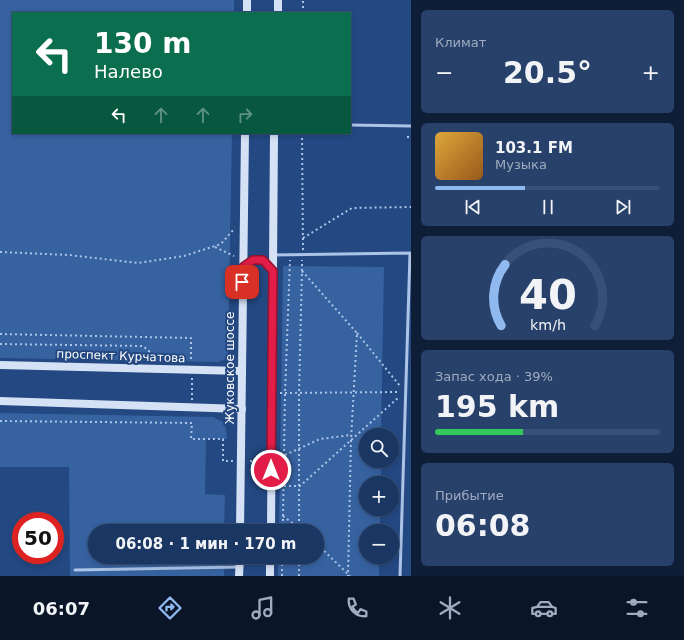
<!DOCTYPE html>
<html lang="ru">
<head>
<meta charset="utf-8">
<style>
	:root { --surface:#1a3662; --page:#27416b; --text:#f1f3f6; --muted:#9fabbe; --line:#385077; --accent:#90b9f0 }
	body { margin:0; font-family:"DejaVu Sans",sans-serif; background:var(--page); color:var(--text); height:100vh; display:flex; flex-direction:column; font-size:15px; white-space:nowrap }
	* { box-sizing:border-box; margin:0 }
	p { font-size:13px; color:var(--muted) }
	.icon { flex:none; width:22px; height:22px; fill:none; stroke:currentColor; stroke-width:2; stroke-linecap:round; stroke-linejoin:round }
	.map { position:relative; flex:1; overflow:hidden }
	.panel { display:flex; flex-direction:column; gap:10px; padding:10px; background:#0e1e36; width:273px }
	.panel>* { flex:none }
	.hud { position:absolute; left:12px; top:12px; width:339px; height:122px; border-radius:0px; box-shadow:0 2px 6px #0003,0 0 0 1px var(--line); background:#0b6e4f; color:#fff; overflow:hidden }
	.fabs { position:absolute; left:359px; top:428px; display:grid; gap:8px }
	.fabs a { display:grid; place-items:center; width:40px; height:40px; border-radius:50%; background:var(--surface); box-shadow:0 2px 6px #0003,0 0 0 1px var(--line); font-size:20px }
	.speed { position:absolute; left:12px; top:512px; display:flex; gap:8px; font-size:20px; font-weight:700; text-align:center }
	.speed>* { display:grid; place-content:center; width:52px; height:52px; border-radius:50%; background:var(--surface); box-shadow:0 2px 6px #0003,0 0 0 1px var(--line); line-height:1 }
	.speed .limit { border:6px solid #d22; background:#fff; color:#111 }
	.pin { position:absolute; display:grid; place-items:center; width:34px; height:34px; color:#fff; margin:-17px; border-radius:8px; box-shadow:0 2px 6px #0006 }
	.me { position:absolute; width:44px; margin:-22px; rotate:0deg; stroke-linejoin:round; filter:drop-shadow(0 0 3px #0008) }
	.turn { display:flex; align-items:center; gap:14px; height:84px; padding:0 16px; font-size:18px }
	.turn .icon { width:52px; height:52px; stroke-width:2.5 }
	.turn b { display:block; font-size:28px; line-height:34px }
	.lanes { display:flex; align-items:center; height:38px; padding:0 16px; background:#0003; justify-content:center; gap:20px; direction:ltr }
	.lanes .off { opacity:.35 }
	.big { font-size:30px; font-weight:700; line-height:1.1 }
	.panel .card { flex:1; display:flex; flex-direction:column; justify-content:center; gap:6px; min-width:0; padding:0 14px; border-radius:6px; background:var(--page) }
	.panel .dial { align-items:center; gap:0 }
	.dial svg { height:104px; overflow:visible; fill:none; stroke:var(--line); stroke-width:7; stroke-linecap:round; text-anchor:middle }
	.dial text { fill:var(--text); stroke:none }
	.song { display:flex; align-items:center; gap:12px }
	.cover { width:48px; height:48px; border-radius:6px; background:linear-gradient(135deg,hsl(40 70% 55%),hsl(30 70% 35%)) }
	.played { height:4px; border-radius:2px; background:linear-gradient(90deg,var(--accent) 40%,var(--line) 40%) }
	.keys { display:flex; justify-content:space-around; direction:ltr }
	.heat { display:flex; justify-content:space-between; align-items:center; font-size:22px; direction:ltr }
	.charge { height:6px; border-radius:3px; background:linear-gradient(90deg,#34c759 39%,var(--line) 0) }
	.trip { position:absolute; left:88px; top:524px; width:236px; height:40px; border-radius:20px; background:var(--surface); box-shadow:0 2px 6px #0003,0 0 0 1px var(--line); font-weight:700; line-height:40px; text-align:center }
	.menu { display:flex; height:64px; justify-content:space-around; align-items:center; background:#0a1627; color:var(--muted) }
	.menu .icon { width:28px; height:28px }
	.menu .on { color:var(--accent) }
	.menu b { font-size:18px; color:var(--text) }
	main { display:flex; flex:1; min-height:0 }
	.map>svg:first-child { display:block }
</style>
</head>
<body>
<main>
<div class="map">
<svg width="411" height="576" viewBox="0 0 411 576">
	<rect width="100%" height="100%" fill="#234882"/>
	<g fill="#3762a0">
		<path d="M0,0H234V13H13V133H232L228,353L224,360L218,362L0,358Z"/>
		<path d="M283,266L384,267L381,435H366V461H381V483H366V509H380V531H366V557H379V576H278V557H317V531H279Z"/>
		<path d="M0,413L213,417L223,422L226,429L227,439H206L205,494L225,495L224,531H95V557H224V576H70L69,467H0Z"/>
	</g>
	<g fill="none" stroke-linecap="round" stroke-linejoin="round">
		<g stroke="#abc4e7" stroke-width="2" stroke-dasharray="2 3" stroke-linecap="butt">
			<path d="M303,13V0"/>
			<path d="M302,133L303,250"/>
			<path d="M407,137H411"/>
			<path d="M303,238L352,208L411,207"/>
			<path d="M215,247L234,256"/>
			<path d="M0,252L69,255L138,263L184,256L221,244L235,228"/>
			<path d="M302,271V260"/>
			<path d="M357,333L400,386"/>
			<path d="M0,334L191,338V362"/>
			<path d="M0,344L143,346L159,360"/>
			<path d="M192,378V400"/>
			<path d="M280,393L400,392"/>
			<path d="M0,421L192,423L191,439H223V461H233"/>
			<path d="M285,455L320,439L351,435"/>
			<path d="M250,461L263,462"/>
			<path d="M280,463H285"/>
			<path d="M284,486H300L399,397"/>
			<path d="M283,516L285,393L290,260"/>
			<path d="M283,531V516L303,531"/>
			<path d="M299,531V393L302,271L357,333L351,440L348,576"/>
			<path d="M317,544L350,576"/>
			<path d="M282,576V557"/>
			<path d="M299,576V557"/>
		</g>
		<g stroke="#abc4e7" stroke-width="3">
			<path d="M350,125L411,126"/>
			<path d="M273,255L410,253L400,576"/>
			<path d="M75,570L239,567"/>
		</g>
		<g stroke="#d5e2f6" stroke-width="8">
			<path d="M247,13V0"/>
			<path d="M278,13V0"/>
			<path d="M243,267L253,260L263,261L273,271"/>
			<path d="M0,365L242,371"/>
			<path d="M0,401L242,409"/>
			<path d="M240,531L245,133"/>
			<path d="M271,531L274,133"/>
			<path d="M247,557L250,559H261L263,557"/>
			<path d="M239,576L240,557"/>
			<path d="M270,576V557"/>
		</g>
	</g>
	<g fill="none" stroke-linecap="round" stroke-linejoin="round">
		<defs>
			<path id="route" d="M242,282L243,267L253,260H263L273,271L271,470"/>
		</defs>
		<use href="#route" stroke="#92132f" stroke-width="10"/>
		<use href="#route" stroke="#e11d48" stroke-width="7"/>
	</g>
	<g text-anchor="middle" stroke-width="4" stroke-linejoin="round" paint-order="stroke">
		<g font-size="12" fill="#fff" stroke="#234882">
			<text transform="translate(121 356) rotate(2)" y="4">проспект Курчатова</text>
			<text transform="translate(230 368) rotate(-90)" y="4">Жуковское шоссе</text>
		</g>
	</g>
</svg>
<div class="fabs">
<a><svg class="icon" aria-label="search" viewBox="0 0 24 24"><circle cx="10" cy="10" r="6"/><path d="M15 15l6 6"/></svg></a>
<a>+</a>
<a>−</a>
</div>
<div class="speed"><div class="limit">50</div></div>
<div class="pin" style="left:242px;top:282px;background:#d93025"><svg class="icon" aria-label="arrive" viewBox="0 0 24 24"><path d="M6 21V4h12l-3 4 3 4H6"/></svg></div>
<svg class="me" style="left:271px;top:470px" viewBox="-20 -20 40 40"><circle r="17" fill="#e11d48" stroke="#fff" stroke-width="3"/><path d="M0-11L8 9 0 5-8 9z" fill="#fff"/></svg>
<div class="trip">06:08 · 1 мин · 170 m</div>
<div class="hud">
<div class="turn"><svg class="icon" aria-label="left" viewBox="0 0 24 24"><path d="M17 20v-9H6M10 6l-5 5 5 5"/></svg><div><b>130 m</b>Налево</div></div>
<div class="lanes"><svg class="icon" aria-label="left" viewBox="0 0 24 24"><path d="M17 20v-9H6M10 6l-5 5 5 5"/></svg><svg class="icon off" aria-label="ahead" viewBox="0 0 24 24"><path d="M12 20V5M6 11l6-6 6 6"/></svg><svg class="icon off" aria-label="ahead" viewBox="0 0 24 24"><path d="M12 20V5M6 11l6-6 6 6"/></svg><svg class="icon off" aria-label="right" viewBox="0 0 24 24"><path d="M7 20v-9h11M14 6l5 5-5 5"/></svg></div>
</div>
</div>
<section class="panel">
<div class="card"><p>Климат</p>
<div class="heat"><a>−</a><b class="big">20.5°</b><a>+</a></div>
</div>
<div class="card">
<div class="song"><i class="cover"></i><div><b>103.1 FM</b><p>Музыка</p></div></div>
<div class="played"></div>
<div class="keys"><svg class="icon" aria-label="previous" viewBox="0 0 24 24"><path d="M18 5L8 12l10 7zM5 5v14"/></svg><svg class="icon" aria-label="pause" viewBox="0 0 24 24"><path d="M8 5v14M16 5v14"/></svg><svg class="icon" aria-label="next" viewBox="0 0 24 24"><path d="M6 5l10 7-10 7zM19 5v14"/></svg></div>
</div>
<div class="card dial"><svg viewBox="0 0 100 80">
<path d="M14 69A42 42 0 1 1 86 69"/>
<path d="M14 69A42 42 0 0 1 17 22" stroke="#90b9f0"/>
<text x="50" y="56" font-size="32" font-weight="700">40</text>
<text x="50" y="72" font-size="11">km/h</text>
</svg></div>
<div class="card"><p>Запас хода · 39%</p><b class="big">195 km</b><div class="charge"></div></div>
<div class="card"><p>Прибытие</p><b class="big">06:08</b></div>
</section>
</main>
<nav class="menu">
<b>06:07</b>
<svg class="icon on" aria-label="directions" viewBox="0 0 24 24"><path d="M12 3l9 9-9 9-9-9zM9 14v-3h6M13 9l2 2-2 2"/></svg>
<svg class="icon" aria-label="music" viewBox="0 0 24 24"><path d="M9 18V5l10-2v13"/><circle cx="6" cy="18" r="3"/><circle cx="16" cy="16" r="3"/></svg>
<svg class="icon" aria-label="phone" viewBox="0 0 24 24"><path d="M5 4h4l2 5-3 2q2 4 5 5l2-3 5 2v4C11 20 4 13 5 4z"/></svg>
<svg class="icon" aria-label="climate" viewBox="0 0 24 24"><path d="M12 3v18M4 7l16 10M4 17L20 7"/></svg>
<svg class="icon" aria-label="car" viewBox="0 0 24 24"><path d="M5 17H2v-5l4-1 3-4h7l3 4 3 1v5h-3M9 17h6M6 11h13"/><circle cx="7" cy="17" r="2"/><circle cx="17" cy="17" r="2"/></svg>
<svg class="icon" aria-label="filters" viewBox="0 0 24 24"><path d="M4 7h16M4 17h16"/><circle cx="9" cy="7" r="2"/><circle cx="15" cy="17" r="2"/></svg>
</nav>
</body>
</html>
